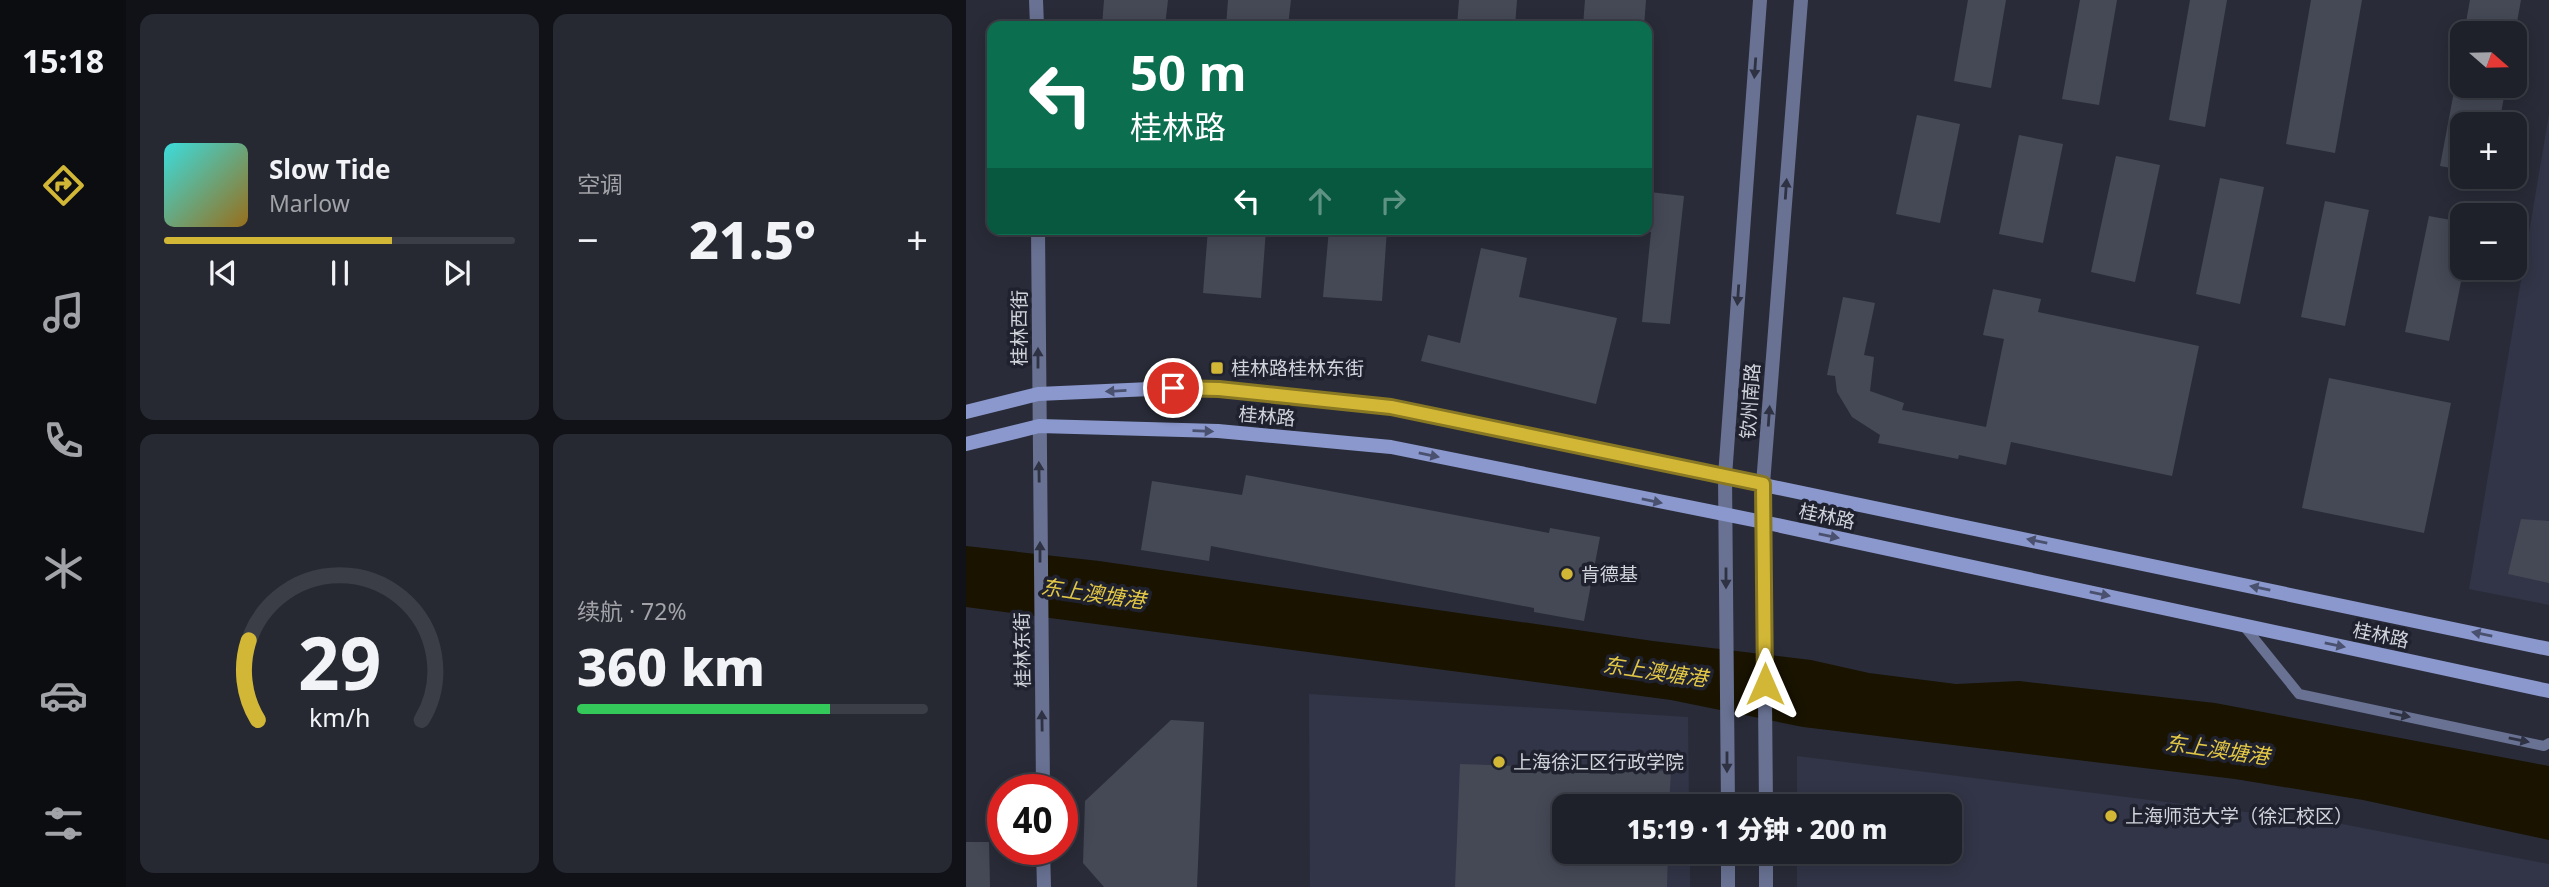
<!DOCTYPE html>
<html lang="zh">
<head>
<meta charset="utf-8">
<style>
	:root { --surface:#1f212a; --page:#272932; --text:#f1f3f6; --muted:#a1a3a8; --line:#3c3e47; --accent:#d2b736 }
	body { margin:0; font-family:"Noto Sans","Noto Sans SC",sans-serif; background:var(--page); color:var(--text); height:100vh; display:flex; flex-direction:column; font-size:26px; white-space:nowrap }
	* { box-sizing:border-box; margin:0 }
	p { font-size:23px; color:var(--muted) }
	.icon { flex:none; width:38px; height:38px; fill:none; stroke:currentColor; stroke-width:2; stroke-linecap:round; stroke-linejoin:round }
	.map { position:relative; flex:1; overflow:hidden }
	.drawer { display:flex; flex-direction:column; gap:14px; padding:14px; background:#111217; width:840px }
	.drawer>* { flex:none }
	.top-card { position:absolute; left:21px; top:21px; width:665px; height:214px; border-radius:14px; box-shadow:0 4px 18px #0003,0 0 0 2px var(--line); background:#0b6e4f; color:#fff; overflow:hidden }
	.needle { width:46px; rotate:110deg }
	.tools { position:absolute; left:1484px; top:21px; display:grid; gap:14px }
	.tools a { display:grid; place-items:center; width:77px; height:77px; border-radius:14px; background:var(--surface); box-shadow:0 4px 18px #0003,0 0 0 2px var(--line); font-size:35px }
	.speed { position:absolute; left:21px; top:774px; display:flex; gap:14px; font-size:35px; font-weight:700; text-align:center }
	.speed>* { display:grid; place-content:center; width:91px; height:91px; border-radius:50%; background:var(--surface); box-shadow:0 4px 18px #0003,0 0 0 2px var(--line); line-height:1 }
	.speed .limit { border:10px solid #d22; background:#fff; color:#111 }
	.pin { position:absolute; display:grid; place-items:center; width:60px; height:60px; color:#fff; margin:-30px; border:4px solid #fff; border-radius:50%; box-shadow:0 2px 7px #0007 }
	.me { position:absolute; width:77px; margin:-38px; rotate:0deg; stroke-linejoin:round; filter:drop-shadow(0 0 5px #0008) }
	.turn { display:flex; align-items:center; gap:24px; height:147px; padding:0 28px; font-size:32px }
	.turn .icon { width:91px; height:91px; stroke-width:2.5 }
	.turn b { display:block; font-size:49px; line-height:60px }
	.lanes { display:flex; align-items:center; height:66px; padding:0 28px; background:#0003; justify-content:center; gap:35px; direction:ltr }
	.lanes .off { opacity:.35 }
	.big { font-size:52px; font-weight:800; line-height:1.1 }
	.drawer .tile { flex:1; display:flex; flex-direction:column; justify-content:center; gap:10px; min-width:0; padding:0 24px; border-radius:14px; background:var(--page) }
	.drawer .dial { align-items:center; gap:0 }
	.dial svg { height:182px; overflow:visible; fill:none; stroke:var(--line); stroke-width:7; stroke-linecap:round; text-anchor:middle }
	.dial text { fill:var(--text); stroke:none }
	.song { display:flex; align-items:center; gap:21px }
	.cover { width:84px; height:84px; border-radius:10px; background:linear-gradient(135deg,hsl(180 70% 55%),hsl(40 70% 35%)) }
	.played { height:7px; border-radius:4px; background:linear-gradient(90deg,var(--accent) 65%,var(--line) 65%) }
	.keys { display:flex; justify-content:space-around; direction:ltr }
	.heat { display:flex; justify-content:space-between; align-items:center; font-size:38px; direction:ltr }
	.charge { height:10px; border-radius:5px; background:linear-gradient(90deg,#34c759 72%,var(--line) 0) }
	.drawer .tiles { flex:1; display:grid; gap:14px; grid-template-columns:repeat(2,1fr) }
	.trip { position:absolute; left:586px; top:794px; width:410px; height:70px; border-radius:14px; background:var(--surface); box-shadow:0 4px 18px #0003,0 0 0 2px var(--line); font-weight:800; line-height:70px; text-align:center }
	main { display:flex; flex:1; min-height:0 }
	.menu { display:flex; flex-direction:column; width:126px; justify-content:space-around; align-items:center; background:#0c0d11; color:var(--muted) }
	.menu .icon { width:49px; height:49px }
	.menu .current { color:var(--accent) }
	.menu b { font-size:32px; color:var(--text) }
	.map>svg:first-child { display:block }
</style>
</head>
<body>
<main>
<nav class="menu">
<b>15:18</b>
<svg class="icon current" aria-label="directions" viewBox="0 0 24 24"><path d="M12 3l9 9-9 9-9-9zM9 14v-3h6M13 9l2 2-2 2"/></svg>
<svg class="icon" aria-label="music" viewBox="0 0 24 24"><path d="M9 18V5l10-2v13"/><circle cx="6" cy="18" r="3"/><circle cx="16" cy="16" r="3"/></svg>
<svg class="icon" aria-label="phone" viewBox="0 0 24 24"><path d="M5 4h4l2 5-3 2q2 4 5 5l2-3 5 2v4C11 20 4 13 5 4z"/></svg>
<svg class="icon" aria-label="climate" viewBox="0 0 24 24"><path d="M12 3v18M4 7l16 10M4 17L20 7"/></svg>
<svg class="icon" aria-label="car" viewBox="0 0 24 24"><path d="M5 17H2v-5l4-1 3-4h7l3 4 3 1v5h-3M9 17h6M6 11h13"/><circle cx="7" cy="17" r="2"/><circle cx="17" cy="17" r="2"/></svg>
<svg class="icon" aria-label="filters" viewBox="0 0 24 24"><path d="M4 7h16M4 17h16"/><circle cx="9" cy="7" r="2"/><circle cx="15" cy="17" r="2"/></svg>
</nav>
<section class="drawer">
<div class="tiles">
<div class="tile">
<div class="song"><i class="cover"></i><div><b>Slow Tide</b><p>Marlow</p></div></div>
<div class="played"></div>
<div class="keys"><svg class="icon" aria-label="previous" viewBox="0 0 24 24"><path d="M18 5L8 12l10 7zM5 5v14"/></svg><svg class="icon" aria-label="pause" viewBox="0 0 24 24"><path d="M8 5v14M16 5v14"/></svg><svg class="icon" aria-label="next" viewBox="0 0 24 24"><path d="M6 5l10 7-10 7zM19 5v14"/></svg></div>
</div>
<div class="tile"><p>空调</p>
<div class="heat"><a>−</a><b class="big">21.5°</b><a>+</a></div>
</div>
<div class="tile dial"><svg viewBox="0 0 100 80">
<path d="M14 69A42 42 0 1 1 86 69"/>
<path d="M14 69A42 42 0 0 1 10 34" stroke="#d2b736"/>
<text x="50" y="56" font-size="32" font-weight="700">29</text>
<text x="50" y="72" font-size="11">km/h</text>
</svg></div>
<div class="tile"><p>续航 · 72%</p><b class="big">360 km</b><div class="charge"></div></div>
</div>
</section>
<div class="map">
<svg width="1583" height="887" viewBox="0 0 1583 887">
	<rect width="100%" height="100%" fill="#292c38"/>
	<g fill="#313547">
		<path d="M1583,114V605L1503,589Z"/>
		<path d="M343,694L722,717L723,807H598V852H724V887H344Z"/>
		<path d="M831,756L1376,824L1583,864V887H831V852H984V807H831Z"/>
	</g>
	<path fill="#191300" d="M0,546L133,561L687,641L845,660L903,673L990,684L1053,681L1249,703L1583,766V840L1397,800L1269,779L837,727L705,700L0,607Z"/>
	<g fill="#454956">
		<path d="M138,0H202L199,26H136Z"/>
		<path d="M262,0H325L322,26H260Z"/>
		<path d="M493,0H551L549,26H491Z"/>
		<path d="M619,0H680L678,26H617Z"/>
		<path d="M1002,0H1040L1025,88L988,81Z"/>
		<path d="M1114,0H1151L1133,105L1096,99Z"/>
		<path d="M1224,0H1261L1239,127L1203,120Z"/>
		<path d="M1345,0H1396L1369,153L1320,144Z"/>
		<path d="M1504,0H1555L1549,33H1498Z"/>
		<path d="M1489,86H1540L1533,124H1496V170L1474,166Z"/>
		<path d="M951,115L994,124L974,223L930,214Z"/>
		<path d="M1053,135L1097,144L1077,243L1033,234Z"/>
		<path d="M1150,156L1194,165L1169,282L1125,272Z"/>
		<path d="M1254,178L1298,187L1274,304L1230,294Z"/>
		<path d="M684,192L718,196L704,324L676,322L685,232L679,231Z"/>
		<path d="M1359,201L1403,210L1379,326L1335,317Z"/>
		<path d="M1463,216L1496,222V277L1483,341L1439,332Z"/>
		<path d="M242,229H300L295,298L237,293Z"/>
		<path d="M363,229H421L416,301L357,297Z"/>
		<path d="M515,248L561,258L553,297L651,318L630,404L455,361L462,335L494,343Z"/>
		<path d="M1027,289L1075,299L1072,312L1233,346L1206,476L1045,442L1040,465L993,455L992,459L912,443L914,435L886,417L871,392L869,376L861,375L877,297L909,303L898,355L908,357L904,391L938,403L936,410L1020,427L1038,339L1017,335Z"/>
		<path d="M1363,378L1485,403L1458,533L1336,508Z"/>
		<path d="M280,475L583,533L584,528L634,537L618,621L568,612V608L245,546L243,561L175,550L186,481L276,495Z"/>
		<path d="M1555,519L1583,521V583L1542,574Z"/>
		<path d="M205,720L238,722L231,887H138L117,863L119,801Z"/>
		<path d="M494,764L705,771L703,807H598V852H702L701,887H489Z"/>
		<path d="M0,842H23L24,887H0Z"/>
	</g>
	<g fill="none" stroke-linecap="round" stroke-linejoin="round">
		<path stroke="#697293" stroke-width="10" d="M1278,626L1333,694L1578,746L1583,743"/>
		<g stroke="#697293" stroke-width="14">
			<path d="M70,0L71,26"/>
			<path d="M72,229L77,789"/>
			<path d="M77,849L78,887"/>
		</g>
		<g stroke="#697293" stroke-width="14">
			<path d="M762,807L759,476L794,0"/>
			<path d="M800,807L797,484L835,0"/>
			<path d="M762,852V887"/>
			<path d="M800,852V887"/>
		</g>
		<g stroke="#8b98cd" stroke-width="14">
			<path d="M0,412L72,394L207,388L253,389L425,407L1583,649"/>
			<path d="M0,444L73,426L252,431L425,447L797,522L1583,691"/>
		</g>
	</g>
	<defs><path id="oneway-solid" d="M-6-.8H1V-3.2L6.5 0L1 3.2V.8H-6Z" transform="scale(1.75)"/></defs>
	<g fill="#2e3242">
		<use href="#oneway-solid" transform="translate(789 68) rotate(94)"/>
		<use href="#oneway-solid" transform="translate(820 189) rotate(-86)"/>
		<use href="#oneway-solid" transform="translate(772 295) rotate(94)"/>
		<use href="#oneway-solid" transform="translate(72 358) rotate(-90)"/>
		<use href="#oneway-solid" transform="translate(803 416) rotate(-86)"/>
		<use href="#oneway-solid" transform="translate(73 472) rotate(-91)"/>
		<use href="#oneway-solid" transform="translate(74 552) rotate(-90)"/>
		<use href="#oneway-solid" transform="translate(760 578) rotate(90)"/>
		<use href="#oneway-solid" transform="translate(1434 715) rotate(12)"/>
		<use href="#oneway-solid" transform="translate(76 721) rotate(-91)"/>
		<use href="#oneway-solid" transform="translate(1553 740) rotate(12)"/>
		<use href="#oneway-solid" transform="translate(761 762) rotate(90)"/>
	</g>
	<g fill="#4a516e">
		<use href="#oneway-solid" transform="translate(150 391) rotate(177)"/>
		<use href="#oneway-solid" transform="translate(237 431) rotate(2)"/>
		<use href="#oneway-solid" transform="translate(463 455) rotate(12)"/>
		<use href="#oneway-solid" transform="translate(686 501) rotate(12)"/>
		<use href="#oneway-solid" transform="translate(863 536) rotate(12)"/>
		<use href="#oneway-solid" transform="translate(1071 541) rotate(-168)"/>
		<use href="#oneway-solid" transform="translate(1294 588) rotate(-168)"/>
		<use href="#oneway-solid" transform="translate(1134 594) rotate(12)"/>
		<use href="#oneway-solid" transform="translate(1516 634) rotate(-168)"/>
		<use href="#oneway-solid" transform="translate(1369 645) rotate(12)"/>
	</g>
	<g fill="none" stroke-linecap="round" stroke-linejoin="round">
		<defs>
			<path id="route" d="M207,388L253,389L425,407L797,484L799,684"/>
		</defs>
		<use href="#route" stroke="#887723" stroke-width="18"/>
		<use href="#route" stroke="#d2b736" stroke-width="12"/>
	</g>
	<g fill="#d2b736" stroke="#1f222e" stroke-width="2.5">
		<rect x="244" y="361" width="14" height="14" rx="3.5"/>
		<circle cx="601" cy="574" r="7"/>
		<circle cx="533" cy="762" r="7"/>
		<circle cx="1145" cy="816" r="7"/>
	</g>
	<g text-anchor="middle" stroke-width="7" stroke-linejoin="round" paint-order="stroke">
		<g font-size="19" fill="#d1d3db" stroke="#1f222e">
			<text transform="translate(53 328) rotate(-90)" y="7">桂林西街</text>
			<text transform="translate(784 401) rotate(-86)" y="7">钦州南路</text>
			<text transform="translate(301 416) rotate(5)" y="7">桂林路</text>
			<text transform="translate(861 516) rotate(12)" y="7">桂林路</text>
			<text transform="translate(1415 635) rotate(12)" y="7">桂林路</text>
			<text transform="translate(56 650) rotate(-91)" y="7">桂林东街</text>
		</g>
		<g font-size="19" fill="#d1d3db" stroke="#1f222e" text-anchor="start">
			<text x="265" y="375">桂林路桂林东街</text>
			<text x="615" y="581">肯德基</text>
			<text x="547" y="769">上海徐汇区行政学院</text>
			<text x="1159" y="823">上海师范大学（徐汇校区）</text>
		</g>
		<g font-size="21" font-style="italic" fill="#e2c645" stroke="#1f222e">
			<text transform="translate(127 594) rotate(8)" y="7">东上澳塘港</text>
			<text transform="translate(689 672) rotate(8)" y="7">东上澳塘港</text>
			<text transform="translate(1251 750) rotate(8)" y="7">东上澳塘港</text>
		</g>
	</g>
</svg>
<div class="tools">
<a><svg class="needle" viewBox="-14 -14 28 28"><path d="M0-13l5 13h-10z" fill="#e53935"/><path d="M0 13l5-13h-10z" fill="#a1a3a8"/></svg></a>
<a>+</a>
<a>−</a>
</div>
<div class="speed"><div class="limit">40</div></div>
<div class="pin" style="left:207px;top:388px;background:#d93025"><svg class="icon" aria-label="arrive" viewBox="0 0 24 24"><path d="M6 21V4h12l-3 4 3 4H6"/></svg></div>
<svg class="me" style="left:799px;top:684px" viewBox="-20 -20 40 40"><path d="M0-17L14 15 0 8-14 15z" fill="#d2b736" stroke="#fff" stroke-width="4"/></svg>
<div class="trip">15:19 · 1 分钟 · 200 m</div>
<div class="top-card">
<div class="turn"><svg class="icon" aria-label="left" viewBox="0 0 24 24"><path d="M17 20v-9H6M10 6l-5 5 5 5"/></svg><div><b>50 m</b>桂林路</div></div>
<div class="lanes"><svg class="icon" aria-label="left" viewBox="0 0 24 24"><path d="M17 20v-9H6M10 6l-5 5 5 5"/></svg><svg class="icon off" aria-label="ahead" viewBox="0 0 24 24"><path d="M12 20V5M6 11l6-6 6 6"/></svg><svg class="icon off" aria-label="right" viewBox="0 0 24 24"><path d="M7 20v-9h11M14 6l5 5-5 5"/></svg></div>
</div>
</div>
</main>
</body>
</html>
